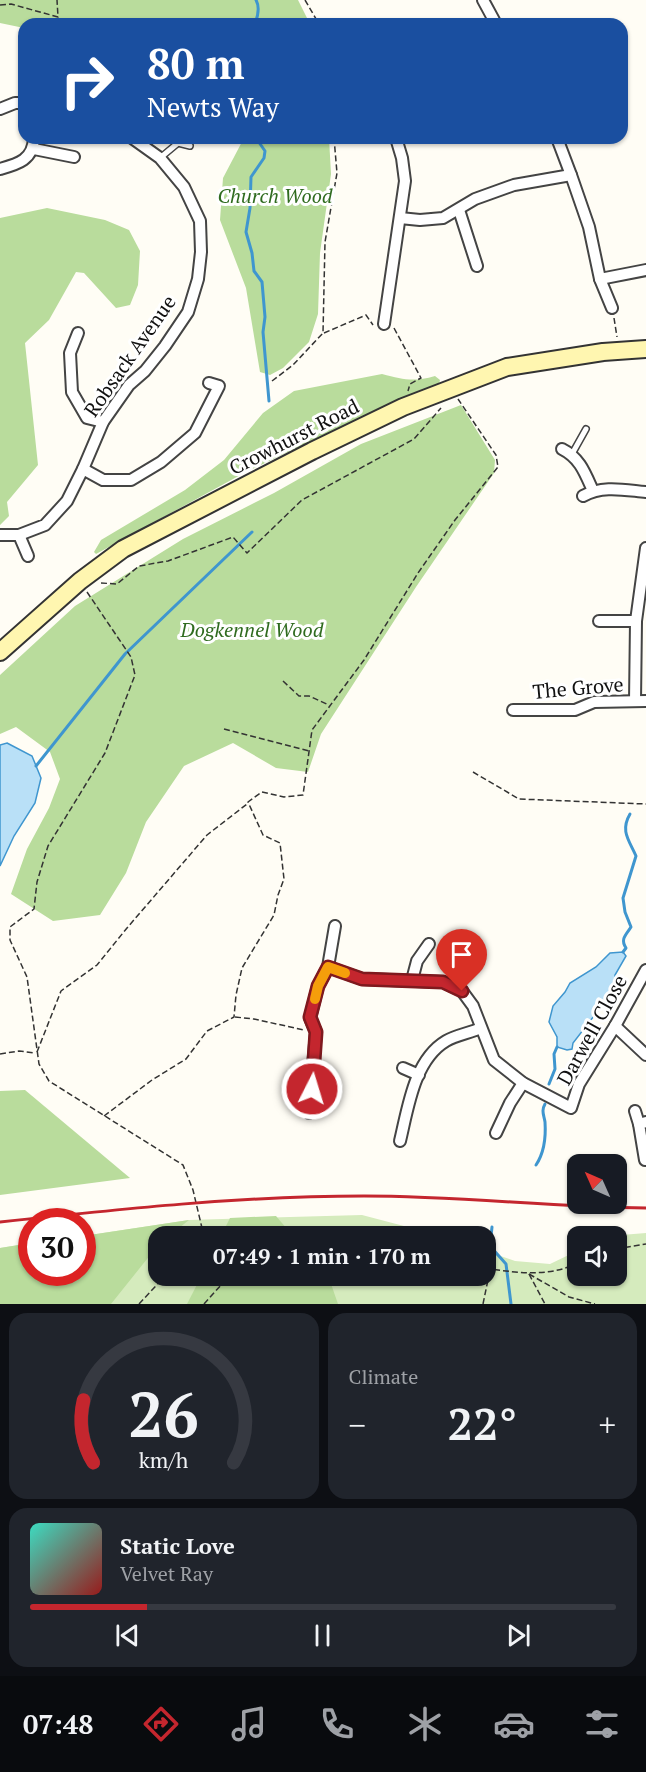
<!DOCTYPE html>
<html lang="en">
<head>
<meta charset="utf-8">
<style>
	:root { --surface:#171b24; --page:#20242c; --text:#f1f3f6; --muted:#9ea1a6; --line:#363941; --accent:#c4262e }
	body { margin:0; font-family:"PT Serif",serif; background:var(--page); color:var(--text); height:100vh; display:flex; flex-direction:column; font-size:22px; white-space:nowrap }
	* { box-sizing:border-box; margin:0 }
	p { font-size:20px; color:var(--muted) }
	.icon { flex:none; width:33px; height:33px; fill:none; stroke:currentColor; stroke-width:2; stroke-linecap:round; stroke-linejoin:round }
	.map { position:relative; height:1304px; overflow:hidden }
	.drawer { display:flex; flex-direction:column; gap:9px; padding:9px; background:#0d0f14; flex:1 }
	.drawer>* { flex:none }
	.guide { position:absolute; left:18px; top:18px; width:610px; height:126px; border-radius:18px; box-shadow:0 2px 4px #0004; background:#1a4fa0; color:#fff; overflow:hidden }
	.needle { width:39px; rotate:315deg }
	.controls { position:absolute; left:567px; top:1154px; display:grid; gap:12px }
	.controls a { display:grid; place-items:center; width:60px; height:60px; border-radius:12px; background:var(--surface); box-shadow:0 2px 4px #0004; font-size:30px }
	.speed { position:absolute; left:18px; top:1208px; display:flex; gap:12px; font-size:30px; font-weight:700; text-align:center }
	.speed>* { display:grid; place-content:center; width:78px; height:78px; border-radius:50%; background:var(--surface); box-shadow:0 2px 4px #0004; line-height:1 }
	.speed .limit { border:9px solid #d22; background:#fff; color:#111 }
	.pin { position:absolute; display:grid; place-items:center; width:51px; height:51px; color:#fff; margin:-62px -26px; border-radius:50% 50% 50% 0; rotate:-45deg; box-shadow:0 0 6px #0007 }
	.pin .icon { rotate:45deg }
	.me { position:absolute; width:66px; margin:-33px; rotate:5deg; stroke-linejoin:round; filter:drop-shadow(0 0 4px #0008) }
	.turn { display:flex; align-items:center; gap:21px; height:126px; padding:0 30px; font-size:27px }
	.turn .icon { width:78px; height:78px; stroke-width:2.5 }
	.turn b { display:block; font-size:42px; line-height:51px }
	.big { font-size:45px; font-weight:800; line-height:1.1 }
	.drawer .card { flex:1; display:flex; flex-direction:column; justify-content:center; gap:9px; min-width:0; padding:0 21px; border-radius:18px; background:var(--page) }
	.drawer .dial { align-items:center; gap:0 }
	.dial svg { height:156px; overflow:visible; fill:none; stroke:var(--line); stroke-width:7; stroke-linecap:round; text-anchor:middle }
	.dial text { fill:var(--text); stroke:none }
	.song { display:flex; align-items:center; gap:18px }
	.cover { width:72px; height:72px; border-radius:9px; background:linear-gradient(135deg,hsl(170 70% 55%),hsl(0 70% 35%)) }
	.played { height:6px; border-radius:3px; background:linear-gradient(90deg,var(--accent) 20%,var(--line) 20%) }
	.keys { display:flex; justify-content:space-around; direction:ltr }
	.heat { display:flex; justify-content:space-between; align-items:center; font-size:33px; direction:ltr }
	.drawer .tiles { flex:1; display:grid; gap:9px; grid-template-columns:1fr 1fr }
	.card:last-child { grid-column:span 2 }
	.trip { position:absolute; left:148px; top:1226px; width:348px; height:60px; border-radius:18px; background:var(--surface); box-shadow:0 2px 4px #0004; font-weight:800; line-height:60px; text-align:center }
	.tabs { display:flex; height:96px; justify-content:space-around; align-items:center; background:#090b0e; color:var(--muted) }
	.tabs .icon { width:42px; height:42px }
	.tabs .on { color:var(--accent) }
	.tabs b { font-size:27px; color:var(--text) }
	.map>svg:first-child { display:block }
</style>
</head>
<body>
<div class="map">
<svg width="646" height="1304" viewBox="0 0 646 1304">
	<rect width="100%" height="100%" fill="#fffdf5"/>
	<path fill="#d5ebbd" d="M362,1215L442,1236H159V1275H486V1251L515,1261L550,1264L577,1251L578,1275H616V1236H609L646,1233V1304H0V1248L31,1243L32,1272H82L83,1236L189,1220Z"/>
	<g fill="#b9dc9c">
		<path d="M0,0H298L310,24H24V28L0,23Z"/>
		<path d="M244,138H329L331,174L320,253L318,314L309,342L283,368L270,375L260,372L246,288L220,220L223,178Z"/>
		<path d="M47,208L105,220L129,230L140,251L138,285L130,305L116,308L84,273L76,272L49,320L25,343L38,465L7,502L9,516L0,525V218Z"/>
		<path d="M382,374C404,380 414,382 435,376L440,380L439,384L422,396L353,421L244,473L96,554L94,552L101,540L185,490L224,460L263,413L294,391Z"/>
		<path d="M461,405L495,460L494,473L416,587L321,734L308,772L276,768L233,743L184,766L146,822L126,873L100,915L53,921L11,894L27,849L49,808L60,779L50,752L16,727L0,734V675L75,606L183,539L274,493L361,444Z"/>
		<path d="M25,1090L130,1178L0,1195V1091Z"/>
		<path d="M276,1216L293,1236H221L230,1218Z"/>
		<path d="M189,1220L169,1236H159V1244L111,1304H0V1248L31,1243L32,1272H82L83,1236Z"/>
		<path d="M202,1275H326L330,1281L338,1304H187Z"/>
	</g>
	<g fill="#b9e0f7" stroke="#3f96cf" stroke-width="1.5">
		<path d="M7,743L32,756L41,778L35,803L14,836L0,866V745Z"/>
		<path d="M623,952L626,956L615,975L614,984L604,1003L573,1043L572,1049L567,1050L557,1047V1037L549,1022L553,1006L565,992L570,983L596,967L610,953Z"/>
	</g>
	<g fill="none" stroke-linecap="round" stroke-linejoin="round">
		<g stroke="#3f96cf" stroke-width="3">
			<path d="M255,24C258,16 260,7 256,0"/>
			<path d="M256,138L265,151L264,158L251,177L250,208L246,232L252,253L254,271L262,282L265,317L263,332L269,401"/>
			<path d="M36,766L125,654L252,532"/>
			<path d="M623,952L626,948C620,939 626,935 631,927L625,912L623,898L636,856C629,840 620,831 630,814"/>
			<path d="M549,1084L555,1069L554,1054L557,1047"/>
			<path d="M536,1165C544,1153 546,1137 545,1122C544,1115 541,1111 545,1104"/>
			<path d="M492,1227L490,1246L506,1264L511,1304"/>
		</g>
		<defs>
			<g id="service">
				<path d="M175,138L178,143L190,146"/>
				<path d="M160,158L178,143"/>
				<path d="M572,454L586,429"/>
			</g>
			<g id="minor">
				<path d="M483,0L496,24"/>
				<path d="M0,109L15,103H24"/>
				<path d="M557,138L571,175L589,227L600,279L612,308"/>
				<path d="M34,149L74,157"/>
				<path d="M0,169C18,164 33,160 34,138"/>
				<path d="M459,210L477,266"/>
				<path d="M400,218L420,220L443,218L475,199L514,185L571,175"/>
				<path d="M600,279L646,270"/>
				<path d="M384,324L405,181L402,158L396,138"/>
				<path d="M78,333L70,353L72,392L87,418L103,422"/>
				<path d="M562,449C580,458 585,473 593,491"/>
				<path d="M83,469L103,480H131L161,462L195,433L219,386L209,383"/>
				<path d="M583,496C603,485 624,490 646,492"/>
				<path d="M0,535H19L45,525L67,501L83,469L103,422L129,385L145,371L165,346L188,312L198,279L201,252L200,221L184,187L160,158L132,138"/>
				<path d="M19,535L28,556"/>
				<path d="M599,621H636"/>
				<path d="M635,701L636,621L646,548"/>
				<path d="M513,710H575L594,702L646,701"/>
				<path d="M328,967L362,979L443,982L462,991L473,1006L494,1060L523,1083L571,1108L579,1084L615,1026L646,970"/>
				<path d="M412,980L417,961L429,944"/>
				<path d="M615,1026L646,1055"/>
				<path d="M403,1068L419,1075"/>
				<path d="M635,1111L639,1124"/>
				<path d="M309,1113L316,1032L310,1018L318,986L328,967L335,926"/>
				<path d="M496,1133L510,1103L523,1083"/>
				<path d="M400,1141C408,1108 414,1060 446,1041C456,1035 470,1033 481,1028"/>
				<path d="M645,1160L639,1124L646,1122"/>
			</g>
			<path id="secondary" d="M0,652L80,581L123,549L312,451L403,407L507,367L603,352L646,349"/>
		</defs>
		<use href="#service" stroke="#444" stroke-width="8"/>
		<use href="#minor" stroke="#444" stroke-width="14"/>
		<use href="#secondary" stroke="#333" stroke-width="20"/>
		<g stroke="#333" stroke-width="1.5" stroke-dasharray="6 3" stroke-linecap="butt">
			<path d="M305,0L319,24"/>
			<path d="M0,5L11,4L58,17L57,0"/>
			<path d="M614,318L617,337"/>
			<path d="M394,328L421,378L410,384L408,391"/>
			<path d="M324,333L366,315L373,325"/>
			<path d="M272,381L293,365L323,333L325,242L337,173L334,138"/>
			<path d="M101,583L117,584L139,566L168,561L233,537L247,553L302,500L414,439L441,408"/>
			<path d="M87,592L131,657L135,675L105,753L48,846L37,882L34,909L10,927V940L27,977L39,1064L49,1081L183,1165L193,1190L202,1228"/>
			<path d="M283,681L299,696H309L329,705"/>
			<path d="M224,729L309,751"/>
			<path d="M473,772L519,799L646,804"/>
			<path d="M235,1017L254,1019L304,1030"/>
			<path d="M37,1052L61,991L97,965L127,928L207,835L247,804"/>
			<path d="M0,1054L19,1051L35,1053"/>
			<path d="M104,1116L152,1080L186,1059L207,1031L234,1017L236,995L242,968L274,915L278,895L284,879L280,843L263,835L248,802L262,792L284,797L303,795L312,730L364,660L418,573L455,520L498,467L496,455L458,399"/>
			<path d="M202,1228L232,1236L374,1233L412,1236"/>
			<path d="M196,1236L201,1229"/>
			<path d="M616,1249L646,1244"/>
			<path d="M486,1266L490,1269C521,1273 549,1277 578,1263"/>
			<path d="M529,1274L569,1297L595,1304"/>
			<path d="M529,1274L545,1304"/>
			<path d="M139,1304L166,1275"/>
			<path d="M204,1304L230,1275"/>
			<path d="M483,1304L490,1270"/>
		</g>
		<use href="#service" stroke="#fff" stroke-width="5"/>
		<use href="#minor" stroke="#fff" stroke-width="10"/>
		<use href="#secondary" stroke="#fff6b0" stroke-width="16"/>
		<path stroke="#c4262e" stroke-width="3" d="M0,1222C121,1209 242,1196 364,1196C458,1196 552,1207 646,1208"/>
	</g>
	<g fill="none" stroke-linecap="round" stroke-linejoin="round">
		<defs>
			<path id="route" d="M312,1089L316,1032L310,1017L318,986L328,967L362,979L443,982L462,991"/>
		</defs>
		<use href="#route" stroke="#7f191e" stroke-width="15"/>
		<use href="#route" stroke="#c4262e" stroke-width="10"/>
		<path stroke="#f59e0b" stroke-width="10" d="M315,999L318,986L328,967L345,973"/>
	</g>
	<g text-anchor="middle" stroke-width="6" stroke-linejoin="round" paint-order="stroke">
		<g font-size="20" font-style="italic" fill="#2f6b1f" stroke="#fff">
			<text x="275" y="203">Church Wood</text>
			<text x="252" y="637">Dogkennel Wood</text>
		</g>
		<g font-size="20" fill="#111" stroke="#fff">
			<text transform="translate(130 356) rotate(-55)" y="7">Robsack Avenue</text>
			<text transform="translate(294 437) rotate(-27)" y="7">Crowhurst Road</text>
			<text transform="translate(578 688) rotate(-5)" y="7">The Grove</text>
			<text transform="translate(592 1030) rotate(-61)" y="7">Darwell Close</text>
		</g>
	</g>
</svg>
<div class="controls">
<a><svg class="needle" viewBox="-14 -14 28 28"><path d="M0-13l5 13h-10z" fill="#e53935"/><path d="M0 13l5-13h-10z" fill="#9ea1a6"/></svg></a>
<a><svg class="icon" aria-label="sound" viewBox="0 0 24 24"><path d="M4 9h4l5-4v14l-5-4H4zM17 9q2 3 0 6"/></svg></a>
</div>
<div class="speed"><div class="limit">30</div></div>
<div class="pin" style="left:462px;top:991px;background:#d93025"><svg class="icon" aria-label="arrive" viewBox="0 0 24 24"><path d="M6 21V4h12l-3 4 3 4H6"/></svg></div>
<svg class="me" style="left:312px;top:1089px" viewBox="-20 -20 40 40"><circle r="17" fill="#c4262e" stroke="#fff" stroke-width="3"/><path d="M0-11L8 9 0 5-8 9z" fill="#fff"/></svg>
<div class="trip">07:49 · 1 min · 170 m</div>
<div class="guide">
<div class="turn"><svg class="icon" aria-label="right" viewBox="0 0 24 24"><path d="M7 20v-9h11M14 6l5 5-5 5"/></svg><div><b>80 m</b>Newts Way</div></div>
</div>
</div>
<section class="drawer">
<div class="tiles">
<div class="card dial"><svg viewBox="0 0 100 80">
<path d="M14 69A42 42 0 1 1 86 69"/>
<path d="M14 69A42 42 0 0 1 9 37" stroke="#c4262e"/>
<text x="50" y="56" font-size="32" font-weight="700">26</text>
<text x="50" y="72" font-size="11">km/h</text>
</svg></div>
<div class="card"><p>Climate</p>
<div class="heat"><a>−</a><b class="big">22°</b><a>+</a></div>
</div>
<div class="card">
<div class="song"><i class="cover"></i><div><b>Static Love</b><p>Velvet Ray</p></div></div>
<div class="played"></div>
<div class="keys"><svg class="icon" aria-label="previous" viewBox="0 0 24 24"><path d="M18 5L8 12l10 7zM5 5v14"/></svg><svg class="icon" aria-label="pause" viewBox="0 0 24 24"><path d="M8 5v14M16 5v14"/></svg><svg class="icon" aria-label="next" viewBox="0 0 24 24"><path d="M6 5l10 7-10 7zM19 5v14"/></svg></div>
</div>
</div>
</section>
<nav class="tabs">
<b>07:48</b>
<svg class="icon on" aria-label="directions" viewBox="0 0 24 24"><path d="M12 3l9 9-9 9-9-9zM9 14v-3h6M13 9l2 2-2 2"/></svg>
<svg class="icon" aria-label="music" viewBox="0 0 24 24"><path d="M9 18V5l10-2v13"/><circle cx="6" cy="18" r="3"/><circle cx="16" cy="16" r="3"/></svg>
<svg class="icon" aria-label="phone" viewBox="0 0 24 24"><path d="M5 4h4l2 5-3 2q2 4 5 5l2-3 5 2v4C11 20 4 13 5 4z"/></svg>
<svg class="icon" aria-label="climate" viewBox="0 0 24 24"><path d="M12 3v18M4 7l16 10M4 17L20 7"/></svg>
<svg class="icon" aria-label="car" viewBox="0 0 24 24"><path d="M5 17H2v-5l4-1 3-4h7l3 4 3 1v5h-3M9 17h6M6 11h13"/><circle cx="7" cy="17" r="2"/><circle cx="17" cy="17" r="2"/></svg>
<svg class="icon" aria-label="filters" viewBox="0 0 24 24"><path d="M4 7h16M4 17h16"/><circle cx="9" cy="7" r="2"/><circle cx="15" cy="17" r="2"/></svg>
</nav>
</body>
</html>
